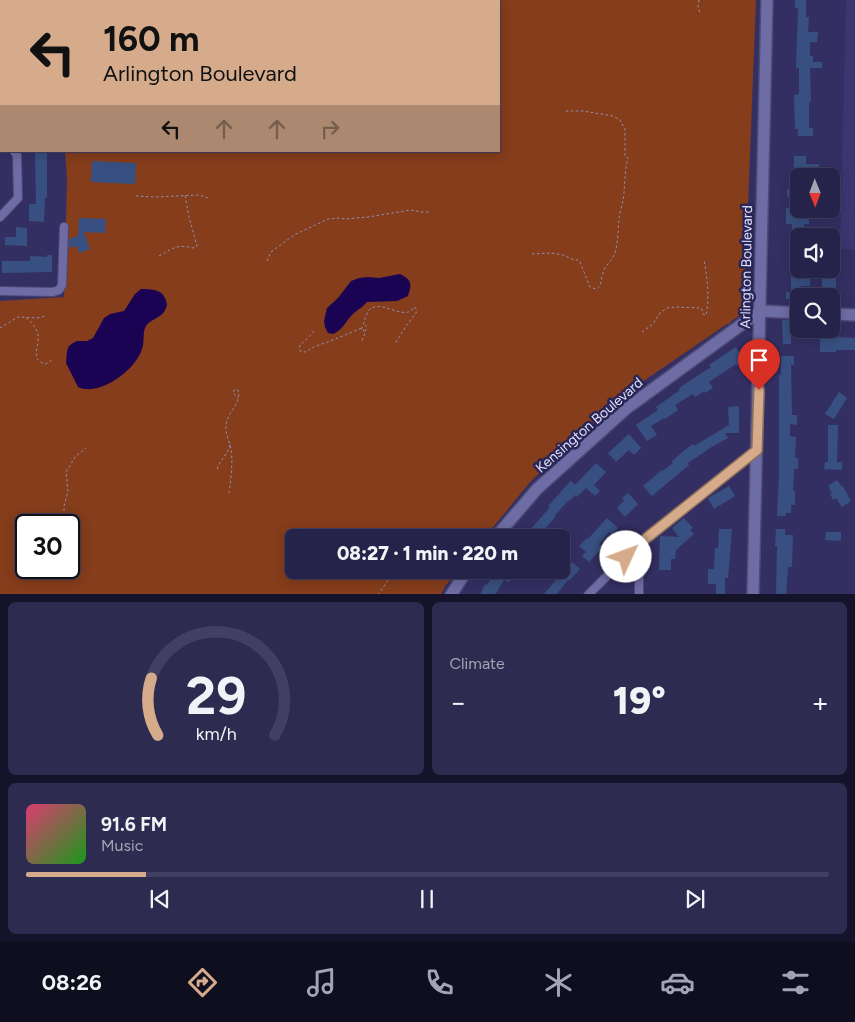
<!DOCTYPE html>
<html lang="en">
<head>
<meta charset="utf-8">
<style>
	:root { --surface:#26234a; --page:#2e2b51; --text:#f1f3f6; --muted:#a4a4b5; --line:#424062; --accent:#d6ab8b }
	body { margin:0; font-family:Figtree,sans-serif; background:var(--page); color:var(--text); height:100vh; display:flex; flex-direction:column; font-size:19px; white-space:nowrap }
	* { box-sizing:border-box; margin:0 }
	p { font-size:16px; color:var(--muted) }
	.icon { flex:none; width:28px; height:28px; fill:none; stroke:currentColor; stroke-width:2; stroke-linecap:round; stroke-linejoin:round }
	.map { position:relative; height:594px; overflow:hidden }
	.drawer { display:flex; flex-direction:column; gap:8px; padding:8px; background:#151329; flex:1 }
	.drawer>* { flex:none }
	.guide { position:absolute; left:0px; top:0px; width:500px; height:152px; box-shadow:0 2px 12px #0003,0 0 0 1px var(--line); background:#d6ab8b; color:#111; overflow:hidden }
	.needle { width:32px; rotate:179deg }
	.tools { position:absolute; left:790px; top:168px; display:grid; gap:10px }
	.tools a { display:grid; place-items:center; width:50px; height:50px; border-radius:8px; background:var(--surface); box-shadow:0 2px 12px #0003,0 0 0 1px var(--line); font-size:25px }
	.speed { position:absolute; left:15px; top:514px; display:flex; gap:10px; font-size:25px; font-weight:700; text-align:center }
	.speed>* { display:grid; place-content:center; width:65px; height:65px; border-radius:50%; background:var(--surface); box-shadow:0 2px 12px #0003,0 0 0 1px var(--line); line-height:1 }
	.speed .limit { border:2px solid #111; border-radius:8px; background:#fff; color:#111 }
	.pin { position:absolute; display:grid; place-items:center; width:42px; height:42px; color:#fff; margin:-51px -21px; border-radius:50% 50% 50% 0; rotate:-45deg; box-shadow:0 0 5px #0007 }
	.pin .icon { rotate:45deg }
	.me { position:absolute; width:55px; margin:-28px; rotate:47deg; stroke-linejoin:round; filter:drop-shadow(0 0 4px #0008) }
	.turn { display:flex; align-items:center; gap:18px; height:105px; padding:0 20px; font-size:22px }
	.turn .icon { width:65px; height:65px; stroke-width:2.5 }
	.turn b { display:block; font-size:35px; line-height:42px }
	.lanes { display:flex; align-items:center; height:48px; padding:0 20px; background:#0003; justify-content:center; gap:25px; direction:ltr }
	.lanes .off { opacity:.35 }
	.big { font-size:38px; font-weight:800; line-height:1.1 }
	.drawer .card { flex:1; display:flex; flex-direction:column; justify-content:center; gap:8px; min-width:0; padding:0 18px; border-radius:8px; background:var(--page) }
	.drawer .dial { align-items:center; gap:0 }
	.dial svg { height:130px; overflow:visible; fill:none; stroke:var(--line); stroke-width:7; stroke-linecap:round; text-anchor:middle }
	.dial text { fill:var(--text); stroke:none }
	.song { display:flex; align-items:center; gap:15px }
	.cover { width:60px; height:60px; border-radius:8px; background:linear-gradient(135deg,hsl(340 70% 55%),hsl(120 70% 35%)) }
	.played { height:5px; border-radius:2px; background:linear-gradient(90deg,var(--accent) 15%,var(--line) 15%) }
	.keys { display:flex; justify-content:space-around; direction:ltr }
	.heat { display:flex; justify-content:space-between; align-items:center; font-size:28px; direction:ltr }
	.drawer .tiles { flex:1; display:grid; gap:8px; grid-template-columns:1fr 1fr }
	.card:last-child { grid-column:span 2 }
	.trip { position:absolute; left:285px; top:529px; width:285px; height:50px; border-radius:8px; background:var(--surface); box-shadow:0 2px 12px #0003,0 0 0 1px var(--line); font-weight:800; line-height:50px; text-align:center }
	.tabs { display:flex; height:80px; justify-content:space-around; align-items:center; background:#0f0e1e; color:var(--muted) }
	.tabs .icon { width:35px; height:35px }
	.tabs .active { color:var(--accent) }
	.tabs b { font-size:22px; color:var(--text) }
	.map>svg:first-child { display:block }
</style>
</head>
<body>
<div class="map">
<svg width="855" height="595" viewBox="0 0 855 595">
	<rect width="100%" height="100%" fill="#332f62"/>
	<path fill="#3b3670" d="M846,0H855V250L840,249Z"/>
	<path fill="#853d1b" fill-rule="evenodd" d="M106,0H756L744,310L742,314L730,322V324H727L629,391L531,481L485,537L294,538V570H459L446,585L441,594L0,595V301L64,297L67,180L65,151H499V1H105ZM26,525H69V568H26Z"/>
	<g fill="#1b0354">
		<path d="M400,274C412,280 412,284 408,296L397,301L367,302C363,307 359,309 354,313C346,320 343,330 333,334L328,333L325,327L324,321L327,308L338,298L351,281L359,278L368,277L379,278Z"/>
		<path d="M141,289C155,289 165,290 167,305C166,309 164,313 161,315C156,319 149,321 146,326C142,333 145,342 142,349C136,370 99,397 78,387L66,363L67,351L69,346L73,343L77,341H87L93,338L104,318L110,314L124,311L135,294Z"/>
	</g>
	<g fill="#385081">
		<path d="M795,0H806V17H809L808,32H818L817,42H810V56H813V62H822V68H810L811,102H809V128H813V136H798V129H795L794,95L799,94V68H796L798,8H795Z"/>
		<path d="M35,151H47V198H45L44,222L29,221V204H36Z"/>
		<path d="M794,156H806V164H819V173H806V176H794Z"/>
		<path d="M92,161L136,163L135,184L91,182Z"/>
		<path d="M787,189H799V209H814V218H809V224H804V236H799V258H791L792,224H786V208H791V196L787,197Z"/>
		<path d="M79,218L106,219L105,233L84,232L90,249L79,253L77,246L70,248L69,246V239L78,236Z"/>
		<path d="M16,227L27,228V246L5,245V237H16Z"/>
		<path d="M47,255H52V272L2,273V261H30V256L47,257Z"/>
		<path d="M791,275H810V286H801V296H799V299H786V292H791Z"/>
		<path d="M822,278H836V295L822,294Z"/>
		<path d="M782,320H799V330H795L796,336H791V344H783Z"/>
		<path d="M835,337L855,338V350H836V352H820V338Z"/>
		<path d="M736,347L744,361L737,366L736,364L709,382L713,388L705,393L704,391L695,397L693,394L675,405L678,410L665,419L664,418L651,426L657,435L647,441L636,425L658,410L656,407L680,390L679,388L711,367L709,365Z"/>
		<path d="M781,356H794V365H791L792,415H797V425L790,424V436L796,437L795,458H798V469H794L793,491H795V505H791V513H786V516H777L779,473V375H781Z"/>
		<path d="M839,392L847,398L834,419L825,414Z"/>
		<path d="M739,406V433H725L728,438L708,449H709L688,463L689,465L652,496L643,486L662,470L663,471L673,463L672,461L686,449L693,444L694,446L729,425L728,407Z"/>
		<path d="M828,425H838L837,462H842V470L824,469L825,462H828Z"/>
		<path d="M629,434L641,448L634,455L629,450L616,462L608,453Z"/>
		<path d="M596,463L606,472L594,485L600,491L595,496L586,488L577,497L575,495L570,501L569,500L555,515L556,516L543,531L547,534L543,538H523L550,507L548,506L561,492V491L571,481L575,485Z"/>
		<path d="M837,480L842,487L843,486L851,501L842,507L836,498L833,500L830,494L832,493L828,486Z"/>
		<path d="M729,486L735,496L714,509L708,498Z"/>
		<path d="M628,493L638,504L625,517L617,508L624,501L622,498Z"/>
		<path d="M607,518L618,528L612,534L609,532L599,544L603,547L589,562L582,556L586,552L579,546L587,538L588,539Z"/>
		<path d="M684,518L693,528L690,530L694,534L676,550L675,559H671V570H659L660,536L679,537L672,528Z"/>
		<path d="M719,529H732L728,578H725V595H716V584H708V569H714L715,548H718Z"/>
		<path d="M776,529H785V535H793L792,567H788L786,595H776L777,546H775Z"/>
		<path d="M826,532H841V541L825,540Z"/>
		<path d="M572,562L580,569L569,581L568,580L556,595H543Z"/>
		<path d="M496,570H501L512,576L509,582L504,580L495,595H480L485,584L487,585Z"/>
	</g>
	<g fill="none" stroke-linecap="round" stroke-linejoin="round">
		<defs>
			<g id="street">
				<path d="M0,217L18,198L17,155L14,151"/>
				<path d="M0,291L53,292L59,290L62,285L64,227"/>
				<path d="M588,595L639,544L757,450"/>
				<path d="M639,595V544"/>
			</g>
			<g id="secondary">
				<path d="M760,311L799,313"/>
				<path d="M831,314L855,315"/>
				<path d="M495,538L537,489L627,408L760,311"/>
				<path d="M451,595L467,570"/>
				<path d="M753,595L767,0"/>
			</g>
		</defs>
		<use href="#street" stroke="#4f4a74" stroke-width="10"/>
		<use href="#secondary" stroke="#4f4a74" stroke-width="14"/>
		<g stroke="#9190b5" stroke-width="1" stroke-dasharray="2.5 2.5" stroke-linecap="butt">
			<path d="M187,0V1"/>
			<path d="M699,0L698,7L700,13"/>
			<path d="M0,132L1,133"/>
			<path d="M136,196L155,197L198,195L203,196L208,198"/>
			<path d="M532,254L551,253L563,255L574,260H578L580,262L590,287L596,289C603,285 600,280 603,273C605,265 612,261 615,253C618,242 618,230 619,219C620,210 624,201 624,192C625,181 625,169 628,158L625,156V129L620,120L613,116L583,111H564"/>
			<path d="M159,256C173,248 178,244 193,248L197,246L189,217L185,195"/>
			<path d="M267,261L271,252L294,235L328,219L337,218L345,219L368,217L411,210L421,212H431"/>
			<path d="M26,318C32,322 37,328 38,335C40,346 29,360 46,364L53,359"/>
			<path d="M365,325L367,327L365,332"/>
			<path d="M0,328L18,317L38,318L45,316"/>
			<path d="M361,329C364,324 366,314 369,310C379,300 396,315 408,312C409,312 414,308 415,307L417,311L416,313L406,326L395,344"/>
			<path d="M314,331L308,338L300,345L299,349L301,352C308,353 310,348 316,346C332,341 347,334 362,328L365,333L361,343"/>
			<path d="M642,332L653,324L660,313L667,308L676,307L699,308L702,309L703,314L706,315C710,298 707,277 704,260"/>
			<path d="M217,469C220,460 228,454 230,445"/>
			<path d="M229,493C231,479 233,463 231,449C230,442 225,434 226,426C226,413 242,404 238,390H234L233,393L238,398"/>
			<path d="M64,521V506L68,491L66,472L75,457L86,448"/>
			<path d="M378,595L395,570"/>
		</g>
		<use href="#street" stroke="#6d6ca4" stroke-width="8"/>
		<use href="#secondary" stroke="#6d6ca4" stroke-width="11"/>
	</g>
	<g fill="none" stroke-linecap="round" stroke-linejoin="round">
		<defs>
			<path id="route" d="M626,557L639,544L757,450L759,390"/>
		</defs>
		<use href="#route" stroke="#8b6f5a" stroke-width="12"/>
		<use href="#route" stroke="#d6ab8b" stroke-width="9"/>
	</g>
	<g text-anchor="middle" stroke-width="5" stroke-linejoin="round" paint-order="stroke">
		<g font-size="14" fill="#e1e2fb" stroke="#292556">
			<text transform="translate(746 267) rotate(-89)" y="5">Arlington Boulevard</text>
			<text transform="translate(589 425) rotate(-41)" y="5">Kensington Boulevard</text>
		</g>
	</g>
</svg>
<div class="tools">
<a><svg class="needle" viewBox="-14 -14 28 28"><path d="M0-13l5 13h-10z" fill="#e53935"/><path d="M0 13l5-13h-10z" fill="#a4a4b5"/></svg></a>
<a><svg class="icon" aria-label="sound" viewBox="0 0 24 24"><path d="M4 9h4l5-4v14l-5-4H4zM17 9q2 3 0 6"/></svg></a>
<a><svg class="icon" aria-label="search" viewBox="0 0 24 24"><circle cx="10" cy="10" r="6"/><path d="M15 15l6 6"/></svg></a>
</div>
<div class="speed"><div class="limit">30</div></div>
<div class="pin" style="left:759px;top:390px;background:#d93025"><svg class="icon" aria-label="arrive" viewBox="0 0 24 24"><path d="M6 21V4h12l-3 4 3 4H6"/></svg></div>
<svg class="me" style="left:626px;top:557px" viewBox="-20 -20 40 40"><circle r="19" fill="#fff"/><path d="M0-13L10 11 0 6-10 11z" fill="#d6ab8b"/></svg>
<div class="trip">08:27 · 1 min · 220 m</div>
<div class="guide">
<div class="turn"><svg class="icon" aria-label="left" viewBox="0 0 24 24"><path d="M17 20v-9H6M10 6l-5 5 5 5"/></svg><div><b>160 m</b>Arlington Boulevard</div></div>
<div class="lanes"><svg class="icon" aria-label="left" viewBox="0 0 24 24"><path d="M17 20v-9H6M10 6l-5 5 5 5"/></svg><svg class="icon off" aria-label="ahead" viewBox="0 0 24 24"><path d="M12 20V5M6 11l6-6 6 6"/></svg><svg class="icon off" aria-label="ahead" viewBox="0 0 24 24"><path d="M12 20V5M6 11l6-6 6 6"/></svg><svg class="icon off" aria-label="right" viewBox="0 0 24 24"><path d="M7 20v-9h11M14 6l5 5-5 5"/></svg></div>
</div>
</div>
<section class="drawer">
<div class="tiles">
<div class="card dial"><svg viewBox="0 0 100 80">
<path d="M14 69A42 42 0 1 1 86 69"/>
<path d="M14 69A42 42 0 0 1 10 34" stroke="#d6ab8b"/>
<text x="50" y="56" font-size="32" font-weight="700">29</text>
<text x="50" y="72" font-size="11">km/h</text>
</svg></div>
<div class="card"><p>Climate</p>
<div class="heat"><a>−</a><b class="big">19°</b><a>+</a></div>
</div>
<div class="card">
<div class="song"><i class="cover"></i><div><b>91.6 FM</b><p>Music</p></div></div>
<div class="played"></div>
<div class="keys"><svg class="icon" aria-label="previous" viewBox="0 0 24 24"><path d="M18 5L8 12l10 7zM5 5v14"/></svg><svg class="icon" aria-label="pause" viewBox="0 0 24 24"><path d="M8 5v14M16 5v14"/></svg><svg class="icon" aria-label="next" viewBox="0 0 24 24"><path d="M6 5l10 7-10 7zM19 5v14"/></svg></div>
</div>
</div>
</section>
<nav class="tabs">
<b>08:26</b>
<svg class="icon active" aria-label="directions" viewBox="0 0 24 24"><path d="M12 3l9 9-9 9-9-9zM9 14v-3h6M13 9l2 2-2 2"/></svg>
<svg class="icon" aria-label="music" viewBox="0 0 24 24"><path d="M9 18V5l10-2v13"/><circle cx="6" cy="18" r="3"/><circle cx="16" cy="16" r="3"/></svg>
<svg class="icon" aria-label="phone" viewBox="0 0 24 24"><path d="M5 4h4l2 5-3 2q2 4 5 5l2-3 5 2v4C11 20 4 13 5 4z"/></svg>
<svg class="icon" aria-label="climate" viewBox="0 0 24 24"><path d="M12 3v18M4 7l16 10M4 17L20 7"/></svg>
<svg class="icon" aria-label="car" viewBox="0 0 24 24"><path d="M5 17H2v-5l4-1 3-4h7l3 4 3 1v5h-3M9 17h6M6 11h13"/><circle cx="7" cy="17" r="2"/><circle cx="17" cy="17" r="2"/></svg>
<svg class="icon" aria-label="filters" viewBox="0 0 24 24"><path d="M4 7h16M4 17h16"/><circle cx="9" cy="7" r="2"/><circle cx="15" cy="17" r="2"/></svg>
</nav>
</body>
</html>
